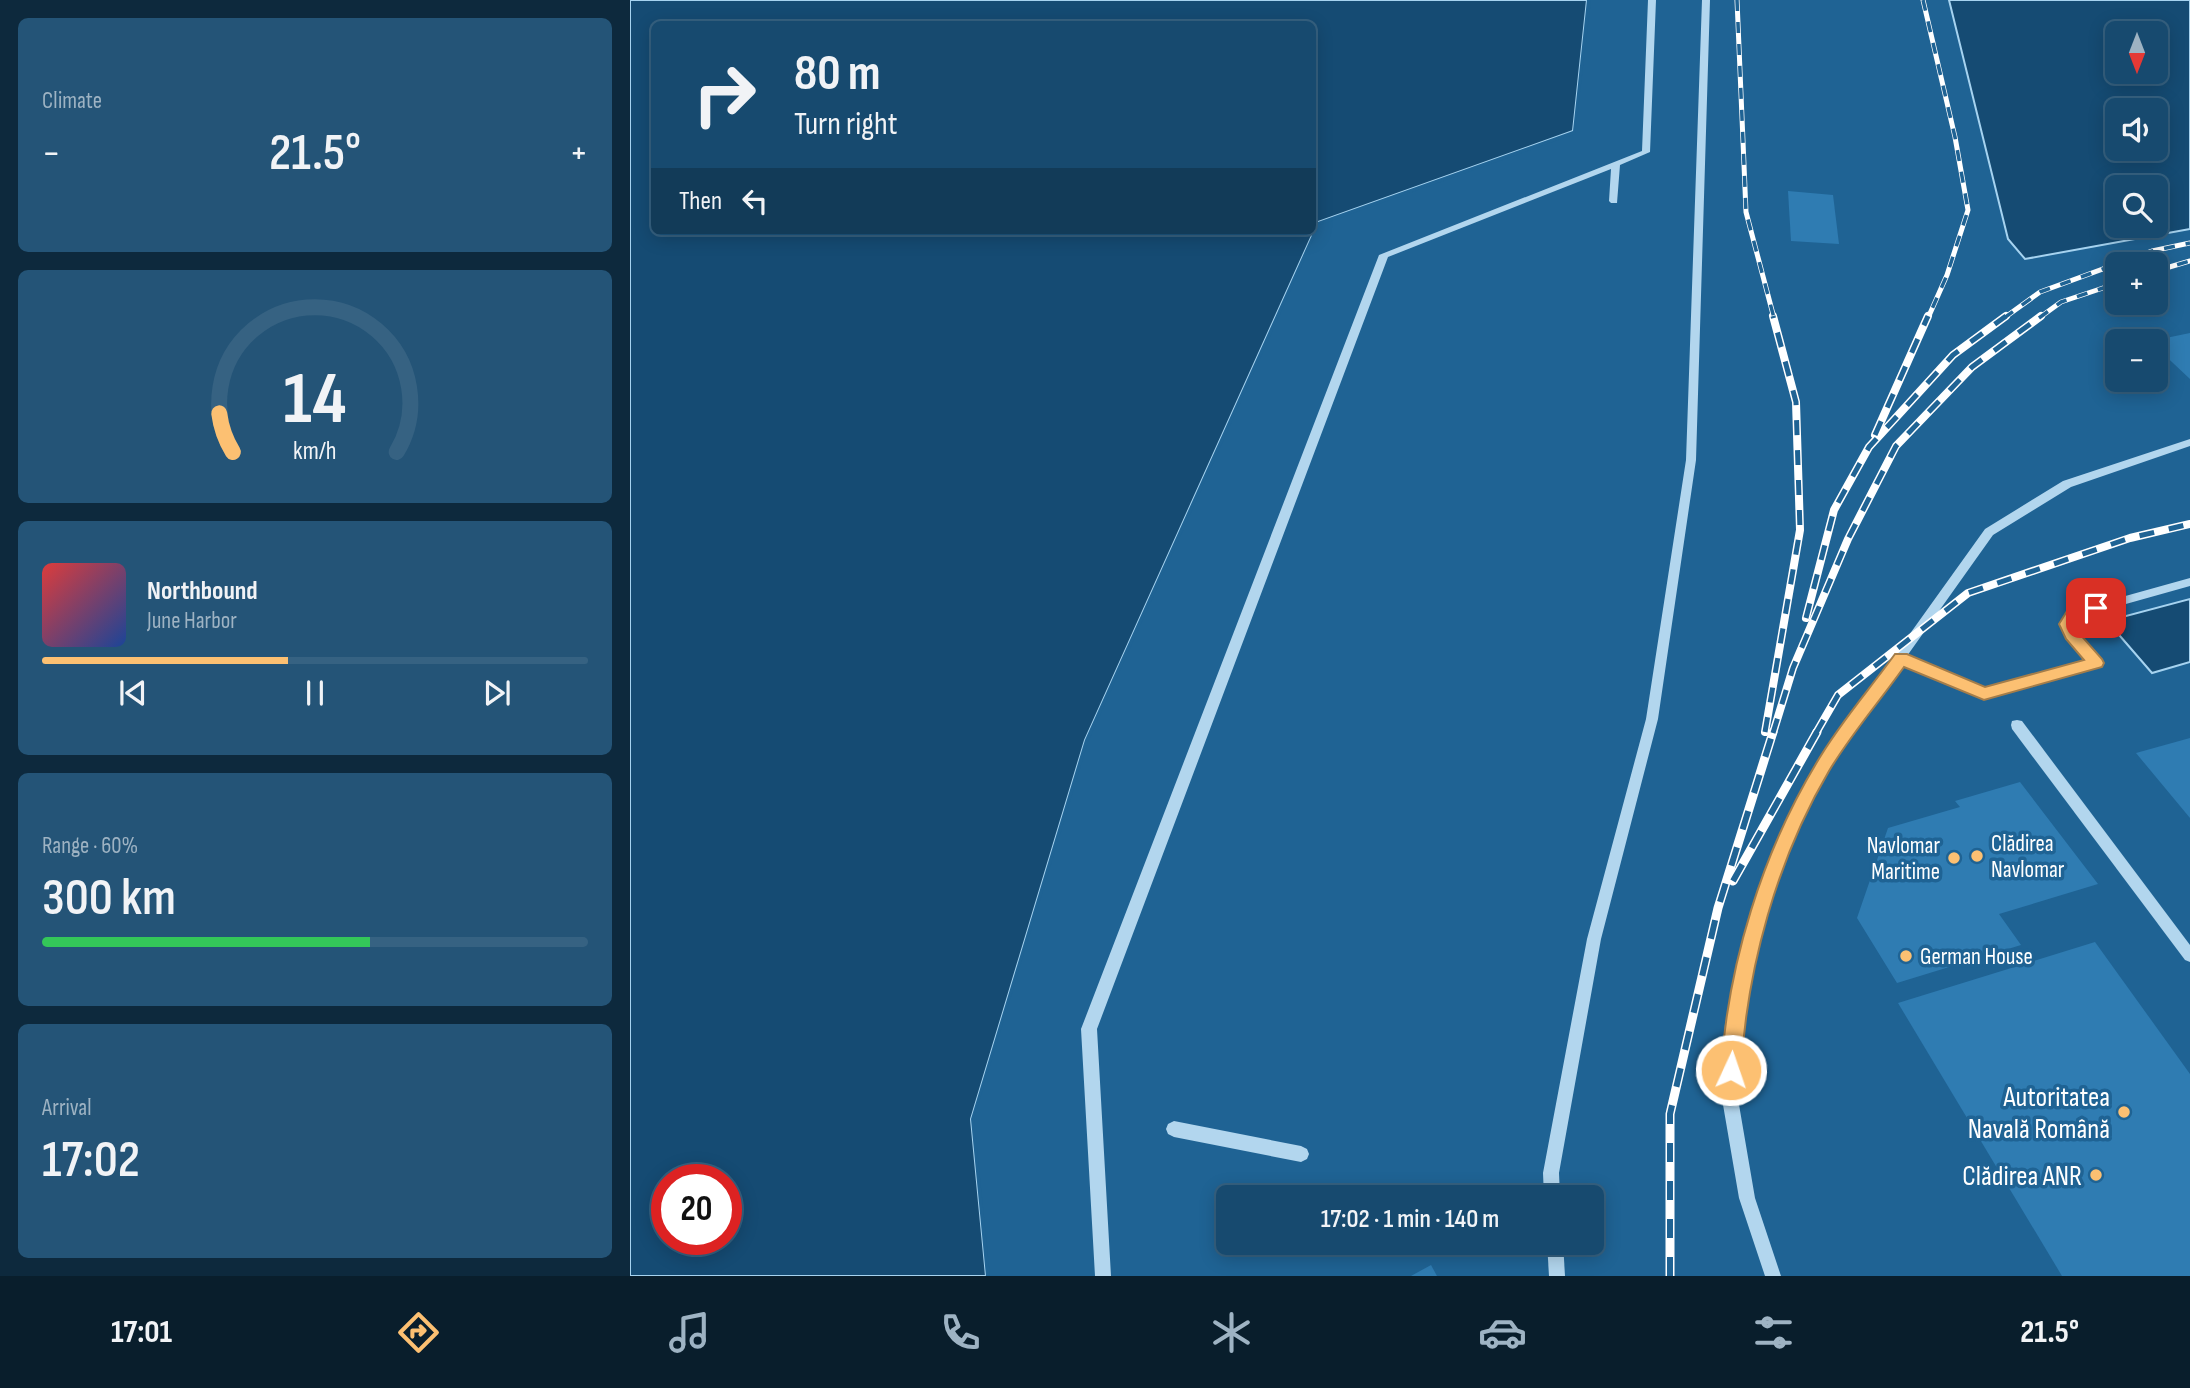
<!DOCTYPE html>
<html lang="en">
<head>
<meta charset="utf-8">
<style>
	:root { --surface:#174a6f; --page:#245477; --text:#f1f3f6; --muted:#9eb3c3; --line:#366282; --accent:#fcc072 }
	body { margin:0; font-family:"Sofia Sans Condensed",sans-serif; background:var(--page); color:var(--text); height:100vh; display:flex; flex-direction:column; font-size:26px; white-space:nowrap }
	* { box-sizing:border-box; margin:0 }
	p { font-size:23px; color:var(--muted) }
	.icon { flex:none; width:38px; height:38px; fill:none; stroke:currentColor; stroke-width:2; stroke-linecap:round; stroke-linejoin:round }
	.map { position:relative; flex:1; overflow:hidden }
	.panel { display:flex; flex-direction:column; gap:18px; padding:18px; background:#0d293d; width:630px }
	.panel>* { flex:none }
	.guide { position:absolute; left:21px; top:21px; width:665px; height:214px; border-radius:10px; box-shadow:0 4px 18px #0003,0 0 0 2px var(--line); background:#174a6f; color:var(--text); overflow:hidden }
	.needle { width:46px; rotate:180deg }
	.fabs { position:absolute; left:1475px; top:21px; display:grid; gap:14px }
	.fabs a { display:grid; place-items:center; width:63px; height:63px; border-radius:10px; background:var(--surface); box-shadow:0 4px 18px #0003,0 0 0 2px var(--line); font-size:35px }
	.speed { position:absolute; left:21px; top:1164px; display:flex; gap:14px; font-size:35px; font-weight:700; text-align:center }
	.speed>* { display:grid; place-content:center; width:91px; height:91px; border-radius:50%; background:var(--surface); box-shadow:0 4px 18px #0003,0 0 0 2px var(--line); line-height:1 }
	.speed .limit { border:10px solid #d22; background:#fff; color:#111 }
	.pin { position:absolute; display:grid; place-items:center; width:60px; height:60px; color:#fff; margin:-30px; border-radius:14px; box-shadow:0 4px 10px #0006 }
	.me { position:absolute; width:77px; margin:-38px; rotate:3deg; stroke-linejoin:round; filter:drop-shadow(0 0 5px #0008) }
	.turn { display:flex; align-items:center; gap:24px; height:147px; padding:0 28px; font-size:32px }
	.turn .icon { width:91px; height:91px; stroke-width:2.5 }
	.turn b { display:block; font-size:49px; line-height:60px }
	.then { display:flex; align-items:center; height:66px; padding:0 28px; background:#0003; gap:14px; font-size:26px }
	.big { font-size:52px; font-weight:600; line-height:1.1 }
	.panel .widget { flex:1; display:flex; flex-direction:column; justify-content:center; gap:10px; min-width:0; padding:0 24px; border-radius:10px; background:var(--page) }
	.panel .dial { align-items:center; gap:0 }
	.dial svg { height:182px; overflow:visible; fill:none; stroke:var(--line); stroke-width:7; stroke-linecap:round; text-anchor:middle }
	.dial text { fill:var(--text); stroke:none }
	.song { display:flex; align-items:center; gap:21px }
	.cover { width:84px; height:84px; border-radius:10px; background:linear-gradient(135deg,hsl(0 70% 55%),hsl(220 70% 35%)) }
	.played { height:7px; border-radius:4px; background:linear-gradient(90deg,var(--accent) 45%,var(--line) 45%) }
	.keys { display:flex; justify-content:space-around; direction:ltr }
	.heat { display:flex; justify-content:space-between; align-items:center; font-size:38px; direction:ltr }
	.charge { height:10px; border-radius:5px; background:linear-gradient(90deg,#34c759 60%,var(--line) 0) }
	.trip { position:absolute; left:586px; top:1185px; width:388px; height:70px; border-radius:10px; background:var(--surface); box-shadow:0 4px 18px #0003,0 0 0 2px var(--line); font-weight:600; line-height:70px; text-align:center }
	.tabs { display:flex; height:112px; justify-content:space-around; align-items:center; background:#091e2c; color:var(--muted) }
	.tabs .icon { width:49px; height:49px }
	.tabs .active { color:var(--accent) }
	.tabs b { font-size:32px; color:var(--text) }
	main { display:flex; flex:1; min-height:0 }
	.map>svg:first-child { display:block }
</style>
</head>
<body>
<main>
<section class="panel">
<div class="widget"><p>Climate</p>
<div class="heat"><a>−</a><b class="big">21.5°</b><a>+</a></div>
</div>
<div class="widget dial"><svg viewBox="0 0 100 80">
<path d="M14 69A42 42 0 1 1 86 69"/>
<path d="M14 69A42 42 0 0 1 8 52" stroke="#fcc072"/>
<text x="50" y="56" font-size="32" font-weight="700">14</text>
<text x="50" y="72" font-size="11">km/h</text>
</svg></div>
<div class="widget">
<div class="song"><i class="cover"></i><div><b>Northbound</b><p>June Harbor</p></div></div>
<div class="played"></div>
<div class="keys"><svg class="icon" aria-label="previous" viewBox="0 0 24 24"><path d="M18 5L8 12l10 7zM5 5v14"/></svg><svg class="icon" aria-label="pause" viewBox="0 0 24 24"><path d="M8 5v14M16 5v14"/></svg><svg class="icon" aria-label="next" viewBox="0 0 24 24"><path d="M6 5l10 7-10 7zM19 5v14"/></svg></div>
</div>
<div class="widget"><p>Range · 60%</p><b class="big">300 km</b><div class="charge"></div></div>
<div class="widget"><p>Arrival</p><b class="big">17:02</b></div>
</section>
<div class="map">
<svg width="1560" height="1276" viewBox="0 0 1560 1276">
	<rect width="100%" height="100%" fill="#1f6394"/>
	<g fill="#154b73" stroke="#a6d3f0" stroke-width="2" fill-rule="evenodd">
		<path d="M0,0H957L943,131L688,222L455,740L341,1119L356,1276H0ZM24,24H682V231H24ZM37,1180H96V1239H37Z"/>
		<path d="M1319,0H1560V229L1395,259L1378,239ZM1488,33H1526V72H1488ZM1488,110H1526V149H1488ZM1488,187H1526V226H1488Z"/>
		<path d="M1560,599V662L1522,673L1477,621Z"/>
	</g>
	<path fill="#1f6394" d="M957,0H961L945,134L690,225L458,742L344,1119L360,1276H356L341,1119L455,740L688,222L943,131Z"/>
	<g fill="#2f7cb2">
		<path d="M1158,191L1203,195L1209,244L1161,241Z"/>
		<path d="M1560,333V379L1526,347V340Z"/>
		<path d="M1560,738V818L1506,753Z"/>
		<path d="M1390,782L1468,884L1369,914L1391,945L1267,983L1227,918L1258,828L1330,807L1325,801Z"/>
		<path d="M1465,942L1560,1074V1276H1432L1268,1003Z"/>
		<path d="M801,1265L807,1276H781Z"/>
	</g>
	<g fill="none" stroke-linecap="round" stroke-linejoin="round">
		<g fill="#b2d6ee" fill-rule="evenodd">
			<path d="M1018,0H1026L1020,152L990,165L987,203H981L979,201L981,169L758,257L467,1029L481,1276H465L451,1029L749,255L1012,151Z"/>
			<path d="M1072,0H1080L1066,460L1028,719L971,939L929,1173L930,1197H914L913,1173L957,939L1016,719L1056,460Z"/>
			<path d="M1560,439V446L1441,487L1363,535L1277,656L1320,672L1355,688L1457,661L1437,638L1431,624L1438,612L1560,578V586L1446,618L1443,624L1446,633L1472,663L1470,666L1466,668L1354,698L1312,678L1272,664L1198,769L1159,847L1132,931L1111,1024L1107,1093L1125,1198L1151,1276H1135L1109,1198L1091,1093L1095,1024L1118,931L1147,843L1188,762L1355,529L1433,481Z"/>
			<path d="M1387,720L1392,721L1560,945V962L1555,960L1382,729L1381,725L1382,721Z"/>
			<path d="M544,1121L671,1146L677,1149L679,1154L677,1159L671,1162L544,1137L538,1134L536,1129L538,1124Z"/>
			<path d="M917,1242H933L935,1276H919Z"/>
		</g>
		<defs>
			<g id="rail-far2">
				<path d="M1107,0L1116,212L1144,318"/>
				<path d="M1293,0L1325,137L1338,210L1317,275L1298,318"/>
				<path d="M1526,271L1560,261"/>
				<path d="M1374,318L1410,292L1522,251L1560,243"/>
				<path d="M1409,318L1431,302L1488,283"/>
			</g>
			<g id="rail-far1">
				<path d="M1245,435L1298,316"/>
				<path d="M1176,618L1204,510L1239,447L1323,355L1376,316"/>
				<path d="M1135,732L1170,530L1166,402L1143,316"/>
				<path d="M1143,733L1163,668L1218,539L1266,446L1342,367L1411,316"/>
				<path d="M1186,733L1208,695L1338,593L1500,538L1560,524"/>
			</g>
			<g id="rail">
				<path d="M1103,881L1187,732"/>
				<path d="M1040,1276V1114L1088,908L1143,732"/>
			</g>
		</defs>
		<use href="#rail-far2" stroke="#fff" stroke-width="5"/>
		<use href="#rail-far1" stroke="#fff" stroke-width="8"/>
		<use href="#rail" stroke="#fff" stroke-width="9"/>
		<use href="#rail-far2" stroke="#1f6394" stroke-width="3.5" stroke-dasharray="11" stroke-linecap="butt"/>
		<use href="#rail-far1" stroke="#1f6394" stroke-width="5" stroke-dasharray="15" stroke-linecap="butt"/>
		<use href="#rail" stroke="#1f6394" stroke-width="6" stroke-dasharray="19" stroke-linecap="butt"/>
	</g>
	<path fill="#fcc072" stroke="#a47d4a" stroke-width="2" d="M1466,602L1474,608L1471,612L1448,619L1445,624L1448,632L1472,659L1474,663L1472,667L1354,700L1274,667C1250,701 1221,734 1199,771C1147,859 1117,968 1111,1070L1108,1076L1101,1079L1094,1076L1091,1070C1098,964 1132,853 1187,762C1209,724 1239,690 1265,654H1277L1355,687L1454,660L1436,639L1429,624L1437,611Z"/>
	<g fill="#fcc072" stroke="#1f6394" stroke-width="2.5">
		<circle cx="1347" cy="856" r="7"/>
		<circle cx="1324" cy="858" r="7"/>
		<circle cx="1276" cy="956" r="7"/>
		<circle cx="1494" cy="1112" r="7"/>
		<circle cx="1466" cy="1175" r="7"/>
	</g>
	<g text-anchor="middle" stroke-width="7" stroke-linejoin="round" paint-order="stroke">
		<g font-size="23" fill="#fff" stroke="#1f6394" text-anchor="start">
			<text x="1361" y="851">Clădirea<tspan x="1361" dy="26">Navlomar</tspan></text>
			<text x="1310" y="853" text-anchor="end">Navlomar<tspan x="1310" dy="26">Maritime</tspan></text>
			<text x="1290" y="964">German House</text>
		</g>
		<g font-size="28" fill="#fff" stroke="#1f6394" text-anchor="end">
			<text x="1480" y="1106">Autoritatea<tspan x="1480" dy="32">Navală Română</tspan></text>
			<text x="1452" y="1185">Clădirea ANR</text>
		</g>
	</g>
</svg>
<div class="fabs">
<a><svg class="needle" viewBox="-14 -14 28 28"><path d="M0-13l5 13h-10z" fill="#e53935"/><path d="M0 13l5-13h-10z" fill="#9eb3c3"/></svg></a>
<a><svg class="icon" aria-label="sound" viewBox="0 0 24 24"><path d="M4 9h4l5-4v14l-5-4H4zM17 9q2 3 0 6"/></svg></a>
<a><svg class="icon" aria-label="search" viewBox="0 0 24 24"><circle cx="10" cy="10" r="6"/><path d="M15 15l6 6"/></svg></a>
<a>+</a>
<a>−</a>
</div>
<div class="speed"><div class="limit">20</div></div>
<div class="pin" style="left:1466px;top:608px;background:#d93025"><svg class="icon" aria-label="arrive" viewBox="0 0 24 24"><path d="M6 21V4h12l-3 4 3 4H6"/></svg></div>
<svg class="me" style="left:1101px;top:1070px" viewBox="-20 -20 40 40"><circle r="17" fill="#fcc072" stroke="#fff" stroke-width="3"/><path d="M0-11L8 9 0 5-8 9z" fill="#fff"/></svg>
<div class="trip">17:02 · 1 min · 140 m</div>
<div class="guide">
<div class="turn"><svg class="icon" aria-label="right" viewBox="0 0 24 24"><path d="M7 20v-9h11M14 6l5 5-5 5"/></svg><div><b>80 m</b>Turn right</div></div>
<div class="then">Then<svg class="icon" aria-label="left" viewBox="0 0 24 24"><path d="M17 20v-9H6M10 6l-5 5 5 5"/></svg></div>
</div>
</div>
</main>
<nav class="tabs">
<b>17:01</b>
<svg class="icon active" aria-label="directions" viewBox="0 0 24 24"><path d="M12 3l9 9-9 9-9-9zM9 14v-3h6M13 9l2 2-2 2"/></svg>
<svg class="icon" aria-label="music" viewBox="0 0 24 24"><path d="M9 18V5l10-2v13"/><circle cx="6" cy="18" r="3"/><circle cx="16" cy="16" r="3"/></svg>
<svg class="icon" aria-label="phone" viewBox="0 0 24 24"><path d="M5 4h4l2 5-3 2q2 4 5 5l2-3 5 2v4C11 20 4 13 5 4z"/></svg>
<svg class="icon" aria-label="climate" viewBox="0 0 24 24"><path d="M12 3v18M4 7l16 10M4 17L20 7"/></svg>
<svg class="icon" aria-label="car" viewBox="0 0 24 24"><path d="M5 17H2v-5l4-1 3-4h7l3 4 3 1v5h-3M9 17h6M6 11h13"/><circle cx="7" cy="17" r="2"/><circle cx="17" cy="17" r="2"/></svg>
<svg class="icon" aria-label="filters" viewBox="0 0 24 24"><path d="M4 7h16M4 17h16"/><circle cx="9" cy="7" r="2"/><circle cx="15" cy="17" r="2"/></svg>
<b>21.5°</b>
</nav>
</body>
</html>
